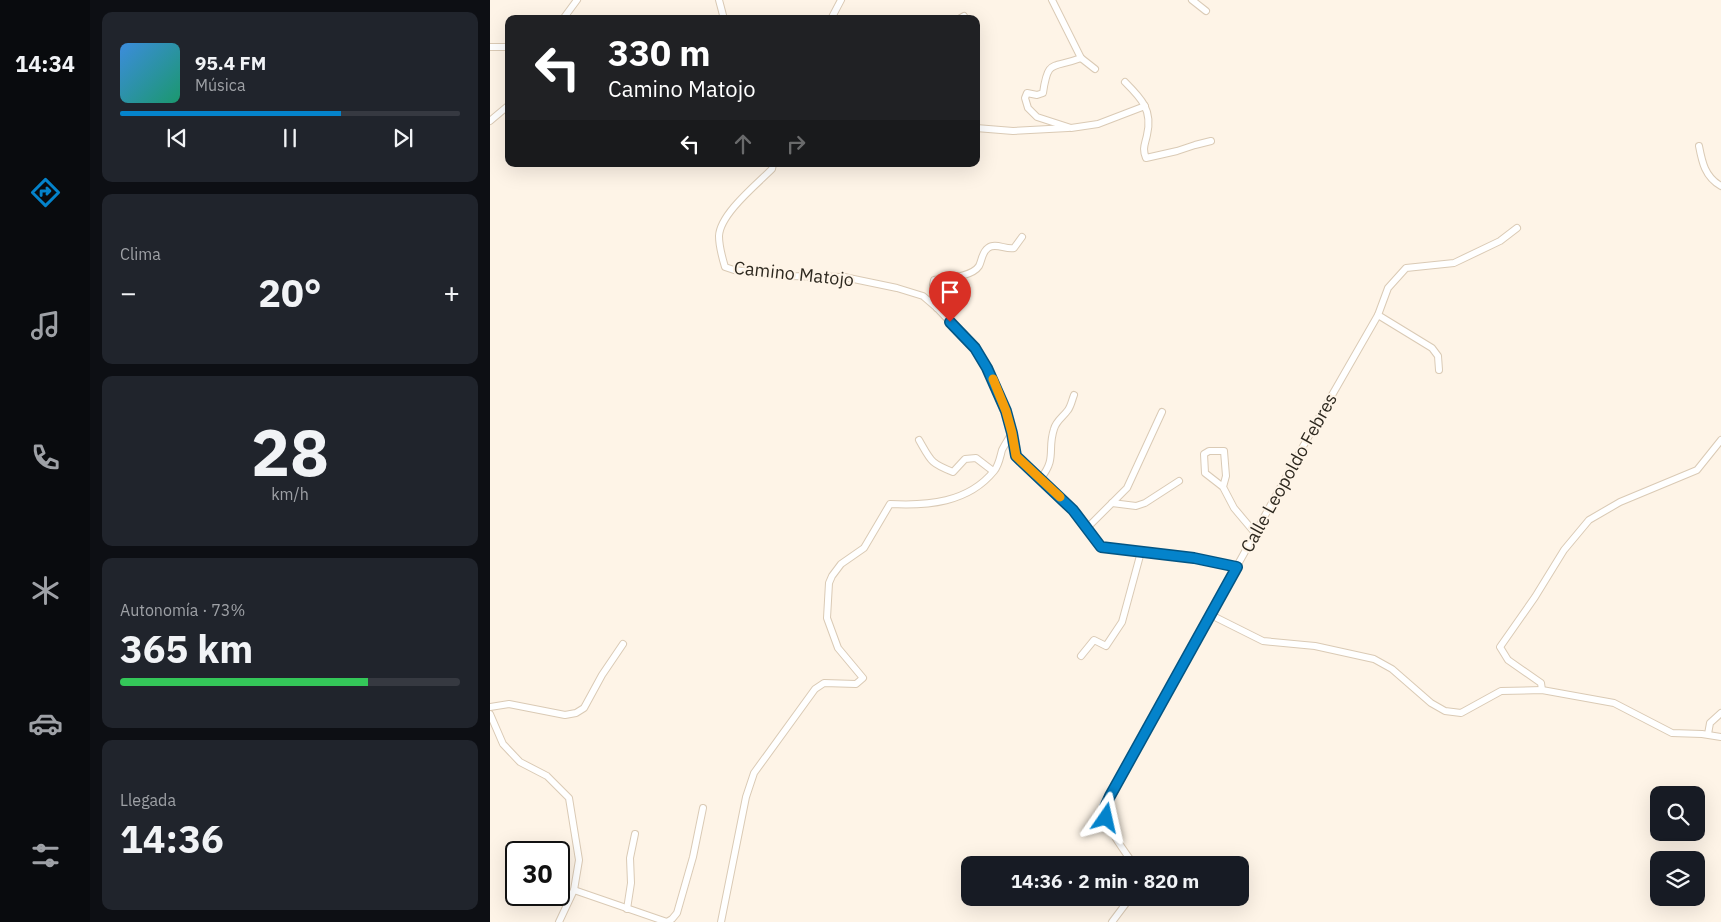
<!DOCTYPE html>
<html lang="es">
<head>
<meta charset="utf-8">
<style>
	:root { --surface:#171b24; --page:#20242c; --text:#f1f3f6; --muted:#9ea1a6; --line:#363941; --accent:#0483cb }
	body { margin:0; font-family:"IBM Plex Sans",sans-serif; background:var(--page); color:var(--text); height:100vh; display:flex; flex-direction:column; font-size:19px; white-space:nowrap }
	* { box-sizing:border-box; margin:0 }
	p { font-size:16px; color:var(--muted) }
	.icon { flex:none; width:28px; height:28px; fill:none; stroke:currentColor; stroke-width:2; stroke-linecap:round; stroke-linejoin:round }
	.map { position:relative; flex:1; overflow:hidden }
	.sheet { display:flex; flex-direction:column; gap:12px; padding:12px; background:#0d0f14; width:400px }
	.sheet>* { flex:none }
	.hud { position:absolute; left:15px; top:15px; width:475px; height:152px; border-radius:10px; box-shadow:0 5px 20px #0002; background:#202124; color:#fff; overflow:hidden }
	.buttons { position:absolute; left:1160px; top:786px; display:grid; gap:10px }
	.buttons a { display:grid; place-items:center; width:55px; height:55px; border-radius:10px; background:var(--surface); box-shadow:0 5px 20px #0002; font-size:25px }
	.speed { position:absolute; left:15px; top:841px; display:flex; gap:10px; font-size:25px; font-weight:700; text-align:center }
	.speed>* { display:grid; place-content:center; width:65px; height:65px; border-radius:50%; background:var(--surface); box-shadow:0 5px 20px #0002; line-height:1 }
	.speed .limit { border:2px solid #111; border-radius:8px; background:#fff; color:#111 }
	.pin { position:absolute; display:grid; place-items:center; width:42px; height:42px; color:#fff; margin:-51px -21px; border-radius:50% 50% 50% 0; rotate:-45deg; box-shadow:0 0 5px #0007 }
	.pin .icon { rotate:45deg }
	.me { position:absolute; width:55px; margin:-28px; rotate:11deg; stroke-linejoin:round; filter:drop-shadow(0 0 4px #0008) }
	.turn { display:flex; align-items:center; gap:18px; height:105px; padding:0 20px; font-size:22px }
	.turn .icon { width:65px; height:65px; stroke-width:2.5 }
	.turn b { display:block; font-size:35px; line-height:42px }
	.lanes { display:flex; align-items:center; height:48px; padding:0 20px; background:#0003; justify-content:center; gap:25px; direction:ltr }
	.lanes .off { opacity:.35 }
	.big { font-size:38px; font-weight:800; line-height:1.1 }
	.sheet .tile { flex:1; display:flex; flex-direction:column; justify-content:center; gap:8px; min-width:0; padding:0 18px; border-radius:10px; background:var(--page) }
	.sheet .dial { align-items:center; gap:0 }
	.dial b { font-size:65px; line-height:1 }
	.song { display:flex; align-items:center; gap:15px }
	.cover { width:60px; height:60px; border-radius:8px; background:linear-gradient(135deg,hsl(210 70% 55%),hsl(160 70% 35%)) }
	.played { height:5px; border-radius:2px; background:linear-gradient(90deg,var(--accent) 65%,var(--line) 65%) }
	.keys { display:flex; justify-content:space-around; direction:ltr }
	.heat { display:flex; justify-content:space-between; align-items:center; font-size:28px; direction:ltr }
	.charge { height:8px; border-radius:4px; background:linear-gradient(90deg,#34c759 73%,var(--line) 0) }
	.trip { position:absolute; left:471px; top:856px; width:288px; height:50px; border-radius:10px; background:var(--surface); box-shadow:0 5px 20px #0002; font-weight:800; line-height:50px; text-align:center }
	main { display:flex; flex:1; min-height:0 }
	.tabs { display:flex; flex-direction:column; width:90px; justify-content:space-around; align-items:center; background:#090b0e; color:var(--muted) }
	.tabs .icon { width:35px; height:35px }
	.tabs .current { color:var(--accent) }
	.tabs b { font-size:22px; color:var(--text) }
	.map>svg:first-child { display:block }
</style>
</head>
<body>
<main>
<nav class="tabs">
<b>14:34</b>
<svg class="icon current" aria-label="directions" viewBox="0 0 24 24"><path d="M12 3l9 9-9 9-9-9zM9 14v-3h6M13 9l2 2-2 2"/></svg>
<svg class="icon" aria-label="music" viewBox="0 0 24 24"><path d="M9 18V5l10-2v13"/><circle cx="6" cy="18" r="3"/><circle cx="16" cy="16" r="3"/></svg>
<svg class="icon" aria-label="phone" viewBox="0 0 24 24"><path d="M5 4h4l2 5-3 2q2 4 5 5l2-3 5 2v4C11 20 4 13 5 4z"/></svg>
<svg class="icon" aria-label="climate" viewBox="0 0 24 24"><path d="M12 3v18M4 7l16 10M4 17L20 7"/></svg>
<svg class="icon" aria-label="car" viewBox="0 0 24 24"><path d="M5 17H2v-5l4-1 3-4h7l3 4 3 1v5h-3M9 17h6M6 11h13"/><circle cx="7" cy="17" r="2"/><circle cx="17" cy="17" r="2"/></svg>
<svg class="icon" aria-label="filters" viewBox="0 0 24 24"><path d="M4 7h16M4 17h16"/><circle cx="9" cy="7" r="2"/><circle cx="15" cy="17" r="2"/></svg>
</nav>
<section class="sheet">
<div class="tile">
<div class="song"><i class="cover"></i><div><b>95.4 FM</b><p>Música</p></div></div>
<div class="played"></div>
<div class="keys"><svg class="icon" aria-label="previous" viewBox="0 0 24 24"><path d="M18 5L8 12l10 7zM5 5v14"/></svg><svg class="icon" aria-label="pause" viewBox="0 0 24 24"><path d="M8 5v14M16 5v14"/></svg><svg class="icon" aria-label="next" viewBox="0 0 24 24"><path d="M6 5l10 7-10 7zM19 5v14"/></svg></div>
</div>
<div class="tile"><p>Clima</p>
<div class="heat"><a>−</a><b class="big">20°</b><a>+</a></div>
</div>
<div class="tile dial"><b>28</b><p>km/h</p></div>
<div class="tile"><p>Autonomía · 73%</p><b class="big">365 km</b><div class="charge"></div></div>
<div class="tile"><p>Llegada</p><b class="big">14:36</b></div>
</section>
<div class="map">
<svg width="1231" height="922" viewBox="0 0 1231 922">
	<rect width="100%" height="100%" fill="#fef4e7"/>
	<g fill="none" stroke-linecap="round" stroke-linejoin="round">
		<defs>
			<g id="minor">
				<path d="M229,0L234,19"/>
				<path d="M562,0L591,58"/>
				<path d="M702,0L716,11"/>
				<path d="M73,19L87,0"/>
				<path d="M341,19L351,0"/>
				<path d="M469,19L474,16"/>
				<path d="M0,47H19"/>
				<path d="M605,69L591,58C562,69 558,58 553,93L547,95L537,93L535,98L538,108L547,117L581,128L608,124L655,106"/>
				<path d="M635,82C651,98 663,110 657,135C655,145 652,148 656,158L687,151L705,145L721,141"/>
				<path d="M0,121L19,105"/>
				<path d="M486,128L523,131L578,128"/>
				<path d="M1209,146C1212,162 1215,177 1231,186"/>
				<path d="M283,164L282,169C266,185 230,214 229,236C229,247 232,257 235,267L244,270L296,276L354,277L407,288L433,296L447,308L485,348L497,368L516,411L522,433L526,456L583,510L611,547L704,558L747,567"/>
				<path d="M447,308L448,295L443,285L444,280C457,278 482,277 489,266C492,260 492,252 498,248C505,242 516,250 524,248L532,237"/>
				<path d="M888,315L942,348L948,356L949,370"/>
				<path d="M429,440C441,461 440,463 463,472L475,459L486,458L503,471"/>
				<path d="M551,478C567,458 557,450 564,429C566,421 573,417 578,410C581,406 582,400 584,395"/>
				<path d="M733,487L736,476L734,451H719L714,454L715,473L733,487L744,508L765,533"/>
				<path d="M622,503L646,506L655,503L689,481"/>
				<path d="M597,528L637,488L672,412"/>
				<path d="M721,615L773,641L825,646L884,659L902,669L941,703L955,711L971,713L1011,691L1052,690L1124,703L1182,733L1212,734L1231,737"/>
				<path d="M591,656L604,640L616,646L632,622L651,552"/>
				<path d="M1052,690L1051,683L1018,660L1010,647L1045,597L1074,550L1099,520L1130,502L1207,470L1231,440"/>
				<path d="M0,707L19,704L75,715L86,713L94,708L112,675L133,644"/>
				<path d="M0,714L13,744L30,762L57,776L79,798L89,860L84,890L69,922"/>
				<path d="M1218,734L1220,723L1231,713"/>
				<path d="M644,865C635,851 612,824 615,807C616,804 618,799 620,796L826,423L888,315L898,288L916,268L964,263L1010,241L1027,228"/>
				<path d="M84,890L177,922L182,919L187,913L203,857L213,808"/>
				<path d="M137,909L141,883L140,858L145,834"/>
				<path d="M231,922L256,797L264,773L325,689L334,683L366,684L373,678L348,648L337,618L339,583L342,576L351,564L374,548L400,504C437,506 478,503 504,471C509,465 510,457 512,450C515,444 519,438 522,433"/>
				<path d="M622,922L640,898"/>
			</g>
		</defs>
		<use href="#minor" stroke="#dacab5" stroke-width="8"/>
		<use href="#minor" stroke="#fff" stroke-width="6"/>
	</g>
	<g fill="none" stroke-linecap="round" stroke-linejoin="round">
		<defs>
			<path id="route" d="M460,322L485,348L497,368L516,411L522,433L526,456L583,510L611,547L704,558L747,567L620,796L615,807L616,818"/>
		</defs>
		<use href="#route" stroke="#035584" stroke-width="12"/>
		<use href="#route" stroke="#0483cb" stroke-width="9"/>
		<path stroke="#f59e0b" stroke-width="9" d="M503,379L516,411L522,433L526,456L570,497"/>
	</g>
	<g text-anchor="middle" stroke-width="4" stroke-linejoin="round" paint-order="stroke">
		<g font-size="18" fill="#2d281f" stroke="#fef4e7">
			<text transform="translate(304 274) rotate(6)" y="6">Camino Matojo</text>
			<text transform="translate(799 473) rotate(-61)" y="6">Calle Leopoldo Febres</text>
		</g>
	</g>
</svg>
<div class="buttons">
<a><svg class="icon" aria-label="search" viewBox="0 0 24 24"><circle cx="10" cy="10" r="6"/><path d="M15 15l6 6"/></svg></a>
<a><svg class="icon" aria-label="layers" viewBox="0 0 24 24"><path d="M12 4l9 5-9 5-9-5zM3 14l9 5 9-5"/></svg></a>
</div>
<div class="speed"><div class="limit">30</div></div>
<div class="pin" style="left:460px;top:322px;background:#d93025"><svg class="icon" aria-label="arrive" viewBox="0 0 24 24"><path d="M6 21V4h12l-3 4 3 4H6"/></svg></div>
<svg class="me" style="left:616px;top:818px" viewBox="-20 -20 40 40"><path d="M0-17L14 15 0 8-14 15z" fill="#0483cb" stroke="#fff" stroke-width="4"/></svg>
<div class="trip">14:36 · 2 min · 820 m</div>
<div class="hud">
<div class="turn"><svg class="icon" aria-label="left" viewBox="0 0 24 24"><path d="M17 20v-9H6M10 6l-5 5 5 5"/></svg><div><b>330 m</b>Camino Matojo</div></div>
<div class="lanes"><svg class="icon" aria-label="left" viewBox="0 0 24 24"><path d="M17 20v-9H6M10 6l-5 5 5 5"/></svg><svg class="icon off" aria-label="ahead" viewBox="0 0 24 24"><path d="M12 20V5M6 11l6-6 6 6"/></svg><svg class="icon off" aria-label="right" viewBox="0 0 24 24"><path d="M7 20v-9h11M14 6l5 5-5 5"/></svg></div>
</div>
</div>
</main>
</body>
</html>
